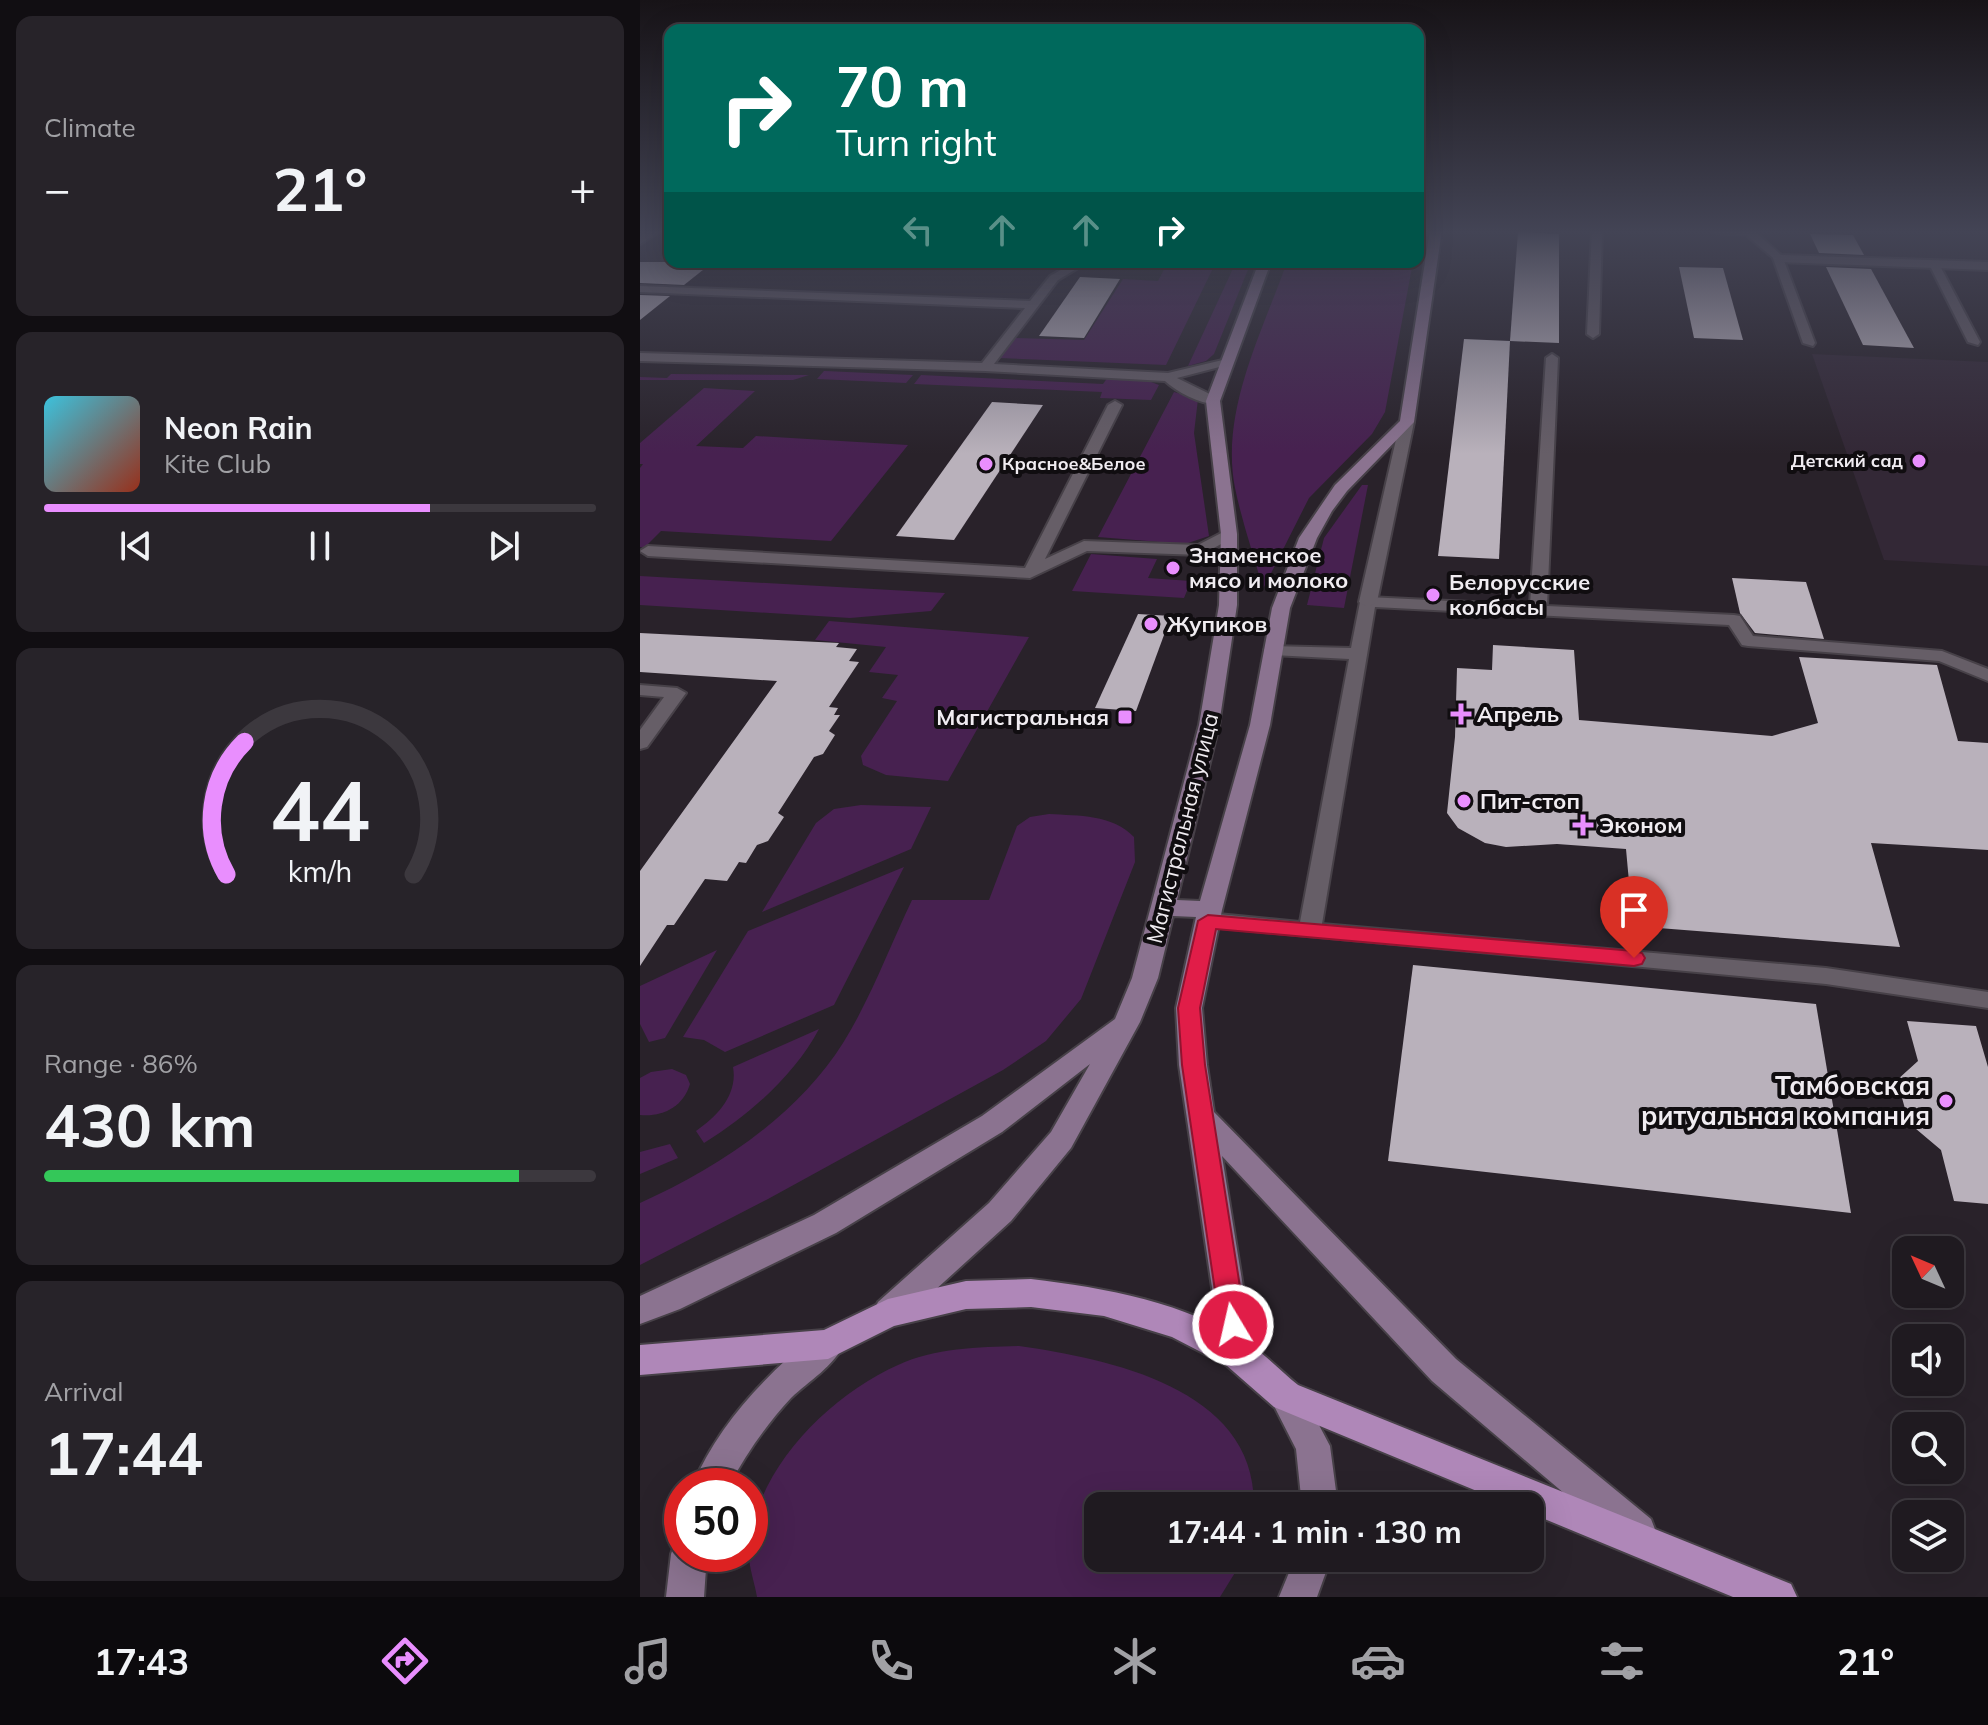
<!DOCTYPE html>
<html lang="en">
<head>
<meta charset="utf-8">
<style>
	:root { --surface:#1f1a20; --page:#272329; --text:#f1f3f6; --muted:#a1a1a5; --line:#3c383e; --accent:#e98efe }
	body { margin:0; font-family:Mulish,sans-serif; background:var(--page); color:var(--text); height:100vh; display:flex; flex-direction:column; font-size:30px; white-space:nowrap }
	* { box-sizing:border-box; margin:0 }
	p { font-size:26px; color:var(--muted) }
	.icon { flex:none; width:44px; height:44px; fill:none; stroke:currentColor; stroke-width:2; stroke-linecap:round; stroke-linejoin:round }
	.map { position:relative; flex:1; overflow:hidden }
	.details { display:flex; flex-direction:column; gap:16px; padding:16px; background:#110e12; width:640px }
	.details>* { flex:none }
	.banner { position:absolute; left:24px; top:24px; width:760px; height:244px; border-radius:16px; box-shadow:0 8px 32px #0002,0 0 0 2px var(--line); background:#00695c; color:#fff; overflow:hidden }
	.needle { width:52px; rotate:314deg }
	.buttons { position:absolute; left:1252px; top:1236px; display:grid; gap:16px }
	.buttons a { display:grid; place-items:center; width:72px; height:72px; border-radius:16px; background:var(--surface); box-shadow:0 8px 32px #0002,0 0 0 2px var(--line); font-size:40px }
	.speed { position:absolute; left:24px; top:1468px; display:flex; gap:16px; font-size:40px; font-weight:700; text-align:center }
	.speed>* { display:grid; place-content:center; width:104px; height:104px; border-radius:50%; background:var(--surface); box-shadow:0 8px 32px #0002,0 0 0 2px var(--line); line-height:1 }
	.speed .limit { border:12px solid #d22; background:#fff; color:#111 }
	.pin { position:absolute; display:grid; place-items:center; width:68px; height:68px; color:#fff; margin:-82px -34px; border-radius:50% 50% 50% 0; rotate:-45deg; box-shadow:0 0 8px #0007 }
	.pin .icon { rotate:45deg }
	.me { position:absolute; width:88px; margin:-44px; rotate:351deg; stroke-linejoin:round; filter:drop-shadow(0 0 6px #0008) }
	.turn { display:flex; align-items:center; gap:28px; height:168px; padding:0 40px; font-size:36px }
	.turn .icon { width:104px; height:104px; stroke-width:2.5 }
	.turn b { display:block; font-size:56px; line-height:68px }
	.lanes { display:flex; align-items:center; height:76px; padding:0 40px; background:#0003; justify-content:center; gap:40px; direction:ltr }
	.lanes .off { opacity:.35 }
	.big { font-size:60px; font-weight:700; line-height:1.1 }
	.details .card { flex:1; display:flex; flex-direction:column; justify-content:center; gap:12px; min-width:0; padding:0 28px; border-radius:16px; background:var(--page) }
	.details .dial { align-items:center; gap:0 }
	.dial svg { height:208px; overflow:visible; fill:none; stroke:var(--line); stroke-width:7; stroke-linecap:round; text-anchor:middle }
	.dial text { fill:var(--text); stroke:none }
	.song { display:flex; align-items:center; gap:24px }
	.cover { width:96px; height:96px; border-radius:12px; background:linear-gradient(135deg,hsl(190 70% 55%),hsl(10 70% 35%)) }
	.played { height:8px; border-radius:4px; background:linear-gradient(90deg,var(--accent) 70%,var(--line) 70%) }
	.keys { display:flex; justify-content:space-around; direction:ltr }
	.heat { display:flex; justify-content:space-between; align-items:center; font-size:44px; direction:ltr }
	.charge { height:12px; border-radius:6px; background:linear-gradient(90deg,#34c759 86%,var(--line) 0) }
	.trip { position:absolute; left:444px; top:1492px; width:460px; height:80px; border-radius:16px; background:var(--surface); box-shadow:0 8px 32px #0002,0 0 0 2px var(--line); font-weight:700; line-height:80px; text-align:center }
	.menu { display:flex; height:128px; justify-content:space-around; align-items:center; background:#0c0a0d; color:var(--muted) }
	.menu .icon { width:56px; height:56px }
	.menu .selected { color:var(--accent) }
	.menu b { font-size:36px; color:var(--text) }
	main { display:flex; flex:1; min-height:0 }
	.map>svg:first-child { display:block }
</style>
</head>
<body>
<main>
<section class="details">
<div class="card"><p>Climate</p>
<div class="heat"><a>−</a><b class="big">21°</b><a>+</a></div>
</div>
<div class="card">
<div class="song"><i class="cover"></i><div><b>Neon Rain</b><p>Kite Club</p></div></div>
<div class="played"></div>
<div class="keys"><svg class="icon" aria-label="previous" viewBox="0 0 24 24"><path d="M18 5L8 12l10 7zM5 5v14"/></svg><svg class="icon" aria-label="pause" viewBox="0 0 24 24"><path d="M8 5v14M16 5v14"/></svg><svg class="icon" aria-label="next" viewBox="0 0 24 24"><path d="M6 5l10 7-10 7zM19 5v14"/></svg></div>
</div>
<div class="card dial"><svg viewBox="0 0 100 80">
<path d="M14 69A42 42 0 1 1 86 69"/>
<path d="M14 69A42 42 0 0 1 21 18" stroke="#e98efe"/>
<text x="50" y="56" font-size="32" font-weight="700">44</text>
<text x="50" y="72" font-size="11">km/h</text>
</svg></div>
<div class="card"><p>Range · 86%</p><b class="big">430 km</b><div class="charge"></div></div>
<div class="card"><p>Arrival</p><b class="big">17:44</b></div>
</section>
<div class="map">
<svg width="1348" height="1597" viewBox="0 0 1348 1597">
	<rect width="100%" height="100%" fill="#29222a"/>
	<path fill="#332836" d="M1172,354L1348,362V566L1244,560Z"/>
	<g fill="#472150">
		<path d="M528,262H576L526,365L359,358L374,338L444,340L483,279L518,281Z"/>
		<path d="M596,262H611L574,354L566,361L548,366Z"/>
		<path d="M647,262H773L745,412L732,434L669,498L623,589C614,556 602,522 595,488C580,411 622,333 647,262Z"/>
		<path d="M184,371H185L273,375L266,383L177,379Z"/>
		<path d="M31,374L169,375L153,380H0V377L27,378Z"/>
		<path d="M281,375L463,384L468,377L506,380L519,385L511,400L460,398L462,392L274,384Z"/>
		<path d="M64,388L115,391L56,446L103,448L116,436L268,445L191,541L21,531L4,548L0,547V468L3,464H0V443Z"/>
		<path d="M534,392L558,399L554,433L569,536L545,544L458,537Z"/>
		<path d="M722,485H728L704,608L667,605L684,538Z"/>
		<path d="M451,554L517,559L508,578L551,581L544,598L432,591Z"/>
		<path d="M0,576L305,593L291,611L210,618L0,605Z"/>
		<path d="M189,621L389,637L308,781L246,775L223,765L221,756L257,701L242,698L258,675L229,672L246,647L175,640Z"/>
		<path d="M221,805L291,807L271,849L122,912L176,823L194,809Z"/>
		<path d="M409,814C439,816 472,814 494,837L495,862L441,999L406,1041L363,1070L128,1199L0,1265V1203C77,1169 158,1115 203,1043C230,1000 250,946 272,900H349L377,826L390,817Z"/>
		<path d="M264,867L194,1005L85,1052L64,1040L43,1037L108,931Z"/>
		<path d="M77,950L25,1038L9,1042L0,1024V986Z"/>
		<path d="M179,1029C154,1076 109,1115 64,1143L56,1131C78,1116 98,1094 93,1067Z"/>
		<path d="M32,1069L46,1075L50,1084C43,1107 23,1117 0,1115V1078L11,1072Z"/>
		<path d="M30,1144L38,1158L0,1174V1152Z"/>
		<path d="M379,1346C469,1359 616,1388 614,1506H458V1558H604L580,1597H117C115,1584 109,1568 109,1555C111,1473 187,1397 258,1365C295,1348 339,1347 379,1346Z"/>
	</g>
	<g fill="#b9b1bb">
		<path d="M878,232L919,234V343L870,341Z"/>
		<path d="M1170,234L1213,235L1224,255L1179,253Z"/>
		<path d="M0,262H73L44,285L0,283Z"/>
		<path d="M1039,267L1083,268L1103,340L1054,338Z"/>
		<path d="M1186,267L1231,269L1274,348L1223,345Z"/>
		<path d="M440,277L480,279L444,338L399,336Z"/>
		<path d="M0,295L30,296L0,320Z"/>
		<path d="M824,339L870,341L859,559L798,556Z"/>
		<path d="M352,402L403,405L314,540L256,536Z"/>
		<path d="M1092,578L1166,582L1184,639L1115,633L1100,613Z"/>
		<path d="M498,614L531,616L496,711L455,708Z"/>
		<path d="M0,633L199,643L196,647L217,649L209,661L219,662L189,707L198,708L194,715H200L189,731L195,735L183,754L174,757L138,813L144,817L128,841L117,845L106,863L99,862L87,881L65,879L34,925H27L0,966V871L137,681L0,672Z"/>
		<path d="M853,645L934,650L939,720L1132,736L1178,723L1159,657L1297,665L1318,741L1348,743V850L1231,843L1260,947L993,926L986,849L917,844L866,847L845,843L818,828L807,813L815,737L817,668L852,670Z"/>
		<path d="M773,965L1176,1004L1211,1213L748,1161Z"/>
		<path d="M1267,1021L1336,1026L1348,1067V1204L1314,1201L1301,1150L1269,1123L1257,1080L1278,1061Z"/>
	</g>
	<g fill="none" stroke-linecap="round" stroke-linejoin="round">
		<defs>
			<g id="service">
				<path d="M10,230H22L0,244V236Z"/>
				<path d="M952,230H962L959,334L953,338L947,334Z"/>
				<path d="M1138,255L1143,258L1175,343L1173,346L1163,343L1133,258Z"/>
				<path d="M435,262H448L418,280L354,364L528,373L591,358V364L537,378L578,398V404C561,405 537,392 525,381L345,371L0,361V353L342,363L385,308L0,292V286L390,301L410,276Z"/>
				<path d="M1290,262L1299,264L1340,342L1338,345L1328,342L1289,264Z"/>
				<path d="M912,354L918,358L907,606L1094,615L1100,616L1113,636L1302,651L1348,669V681L1299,661L1108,646L1102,645L1089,625L735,607L682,924L1186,968L1348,992V1008L1186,984L560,926L557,921L560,916L568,913L660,922L709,659L633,655L627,654L624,650L627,646L711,648L720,602L728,597L890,605L906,358Z"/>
				<path d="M475,401L482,405L405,559L444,541L558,545L589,529L594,531V537L561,555L447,551L390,578L8,556L0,551L8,546L385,568L468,405Z"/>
				<path d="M0,685L37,688L46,693L7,747L0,749V730L24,697L0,695Z"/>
			</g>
			<g id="minor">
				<path d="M1071,230H1113L1141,255L1348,262V270L1138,262L1106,235L1077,233Z"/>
				<path d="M767,418L774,422L737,602L728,607L719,602L760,422Z"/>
			</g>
			<g id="secondary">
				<path d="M790,230H802L774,422L707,491L692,511L677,538L650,608L630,725L582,910L562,1008L567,1065L574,1112L816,1359L1011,1519L1016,1532L1011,1545L998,1550L985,1545L792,1381L582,1156L614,1355L610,1365L598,1370L586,1365L582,1355L539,1065L536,1008L556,917L533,916L518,978L500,1022L431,1148L371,1221L260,1322L249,1326L238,1322L233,1312L238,1302L349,1203L411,1132L450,1064L362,1132L196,1233L40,1309L0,1324V1296L174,1215L342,1116L475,1019L492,978L559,725L579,605L581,534L566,401L619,262H631L580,401L597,534V605L579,725L537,900L560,901L610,725L632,608L659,538L695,485L760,421Z"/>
				<path d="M188,1329L199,1334L204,1344C194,1366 169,1381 151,1398C126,1425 106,1454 89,1486H52C74,1435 108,1395 148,1358C161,1347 172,1335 188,1329Z"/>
				<path d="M646,1380L658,1385L690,1446L698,1506H662L656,1449L629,1396L634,1385Z"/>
				<path d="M42,1539V1554H67L64,1597H26L31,1554L36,1541Z"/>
				<path d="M655,1558H691L677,1597H639Z"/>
			</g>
			<path id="primary" d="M391,1279C466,1288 546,1302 610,1345C627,1356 642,1372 658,1385L1151,1584L1157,1597H1093L890,1513V1506H873L634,1407L586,1365L532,1337L464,1316L391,1307L326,1309L254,1326L188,1359L0,1375V1345L184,1330L248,1299L326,1281Z"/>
		</defs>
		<use href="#service" stroke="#474148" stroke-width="4"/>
		<use href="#minor" stroke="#474148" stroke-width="4"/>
		<use href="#secondary" stroke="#474148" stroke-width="4"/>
		<use href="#primary" stroke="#474148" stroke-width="4"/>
		<use href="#service" fill="#665e67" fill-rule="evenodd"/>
		<use href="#minor" fill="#665e67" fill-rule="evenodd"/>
		<use href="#secondary" fill="#8b7390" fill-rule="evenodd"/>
		<use href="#primary" fill="#af87b8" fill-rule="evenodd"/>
	</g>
	<linearGradient id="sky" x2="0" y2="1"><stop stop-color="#171317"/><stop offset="0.51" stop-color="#434455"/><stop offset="1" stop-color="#434455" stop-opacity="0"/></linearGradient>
	<rect width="1348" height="454" fill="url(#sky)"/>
	<path fill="#e11d48" stroke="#92132f" stroke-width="2" d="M568,915L994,951L1002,953L1005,958L1002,964L994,966L576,929L560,1008L565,1065L606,1325L603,1334L593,1337L584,1334L580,1325L542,1065L538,1008L558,921Z"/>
	<g fill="#e98efe" stroke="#100d10" stroke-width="3">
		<circle cx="1279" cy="461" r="8"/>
		<circle cx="346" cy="464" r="8"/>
		<circle cx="533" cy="568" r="8"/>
		<circle cx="793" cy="595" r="8"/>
		<circle cx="511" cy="624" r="8"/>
		<path d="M817 702h8v8h8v8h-8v8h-8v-8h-8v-8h8z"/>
		<rect x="477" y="709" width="16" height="16" rx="4"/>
		<circle cx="824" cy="801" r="8"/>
		<path d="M939 813h8v8h8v8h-8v8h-8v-8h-8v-8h8z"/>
		<circle cx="1306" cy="1101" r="8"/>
	</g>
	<g text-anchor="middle" stroke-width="8" stroke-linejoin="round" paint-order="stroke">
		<g font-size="18" font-weight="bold" fill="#f0ecf1" stroke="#100d10" text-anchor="end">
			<text x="1263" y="467">Детский сад</text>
			<text x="362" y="470" text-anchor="start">Красное&amp;Белое</text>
		</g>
		<g font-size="22" font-weight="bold" fill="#f0ecf1" stroke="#100d10" text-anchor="start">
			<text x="549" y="563">Знаменское<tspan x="549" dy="25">мясо и молоко</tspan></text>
			<text x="809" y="590">Белорусские<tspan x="809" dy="25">колбасы</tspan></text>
			<text x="527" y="632">Жупиков</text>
			<text x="837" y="722">Апрель</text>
			<text x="469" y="725" text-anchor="end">Магистральная</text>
			<text x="840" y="809">Пит-стоп</text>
			<text x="959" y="833">Эконом</text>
		</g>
		<g font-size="22" fill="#f0ecf1" stroke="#100d10">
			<text transform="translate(542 828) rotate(-76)" y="8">Магистральная улица</text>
		</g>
		<g font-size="26" font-weight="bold" fill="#f0ecf1" stroke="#100d10" text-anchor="end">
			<text x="1290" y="1095">Тамбовская<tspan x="1290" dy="30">ритуальная компания</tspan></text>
		</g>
	</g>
</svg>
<div class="buttons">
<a><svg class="needle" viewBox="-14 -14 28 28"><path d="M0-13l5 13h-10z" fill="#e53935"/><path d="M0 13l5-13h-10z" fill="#a1a1a5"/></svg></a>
<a><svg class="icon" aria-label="sound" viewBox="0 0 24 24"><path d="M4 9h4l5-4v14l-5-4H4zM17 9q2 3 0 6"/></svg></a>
<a><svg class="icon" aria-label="search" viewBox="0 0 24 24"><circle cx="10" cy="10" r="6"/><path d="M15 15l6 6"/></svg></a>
<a><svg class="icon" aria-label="layers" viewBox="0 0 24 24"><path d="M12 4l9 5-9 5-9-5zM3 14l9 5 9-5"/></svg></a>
</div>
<div class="speed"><div class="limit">50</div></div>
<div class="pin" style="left:994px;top:958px;background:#d93025"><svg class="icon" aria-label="arrive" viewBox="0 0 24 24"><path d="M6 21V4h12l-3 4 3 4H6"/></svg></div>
<svg class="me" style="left:593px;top:1325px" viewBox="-20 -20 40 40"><circle r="17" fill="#e11d48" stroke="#fff" stroke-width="3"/><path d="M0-11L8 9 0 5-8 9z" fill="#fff"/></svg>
<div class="trip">17:44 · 1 min · 130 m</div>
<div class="banner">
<div class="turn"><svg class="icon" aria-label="right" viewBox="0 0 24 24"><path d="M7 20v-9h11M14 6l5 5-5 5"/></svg><div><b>70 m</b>Turn right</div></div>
<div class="lanes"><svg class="icon off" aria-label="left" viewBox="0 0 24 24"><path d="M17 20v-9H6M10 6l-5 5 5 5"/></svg><svg class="icon off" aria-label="ahead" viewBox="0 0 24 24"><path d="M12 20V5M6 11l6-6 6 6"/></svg><svg class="icon off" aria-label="ahead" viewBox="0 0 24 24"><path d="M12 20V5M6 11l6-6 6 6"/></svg><svg class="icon" aria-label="right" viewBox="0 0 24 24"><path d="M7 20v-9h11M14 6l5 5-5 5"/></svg></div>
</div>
</div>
</main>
<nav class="menu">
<b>17:43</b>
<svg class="icon selected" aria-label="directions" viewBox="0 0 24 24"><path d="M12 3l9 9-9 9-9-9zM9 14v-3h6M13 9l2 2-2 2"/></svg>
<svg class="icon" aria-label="music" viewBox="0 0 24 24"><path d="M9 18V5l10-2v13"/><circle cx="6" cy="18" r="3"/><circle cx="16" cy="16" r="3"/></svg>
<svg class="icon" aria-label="phone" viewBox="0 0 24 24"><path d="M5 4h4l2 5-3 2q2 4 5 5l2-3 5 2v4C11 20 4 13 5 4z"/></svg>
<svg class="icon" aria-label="climate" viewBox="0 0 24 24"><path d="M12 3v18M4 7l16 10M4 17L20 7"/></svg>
<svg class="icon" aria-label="car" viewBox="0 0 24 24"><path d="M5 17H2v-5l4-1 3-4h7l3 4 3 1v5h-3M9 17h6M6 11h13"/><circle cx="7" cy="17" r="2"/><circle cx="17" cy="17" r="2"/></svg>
<svg class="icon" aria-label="filters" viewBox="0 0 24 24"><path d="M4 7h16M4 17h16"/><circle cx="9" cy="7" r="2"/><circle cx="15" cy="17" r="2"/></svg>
<b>21°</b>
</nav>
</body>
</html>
